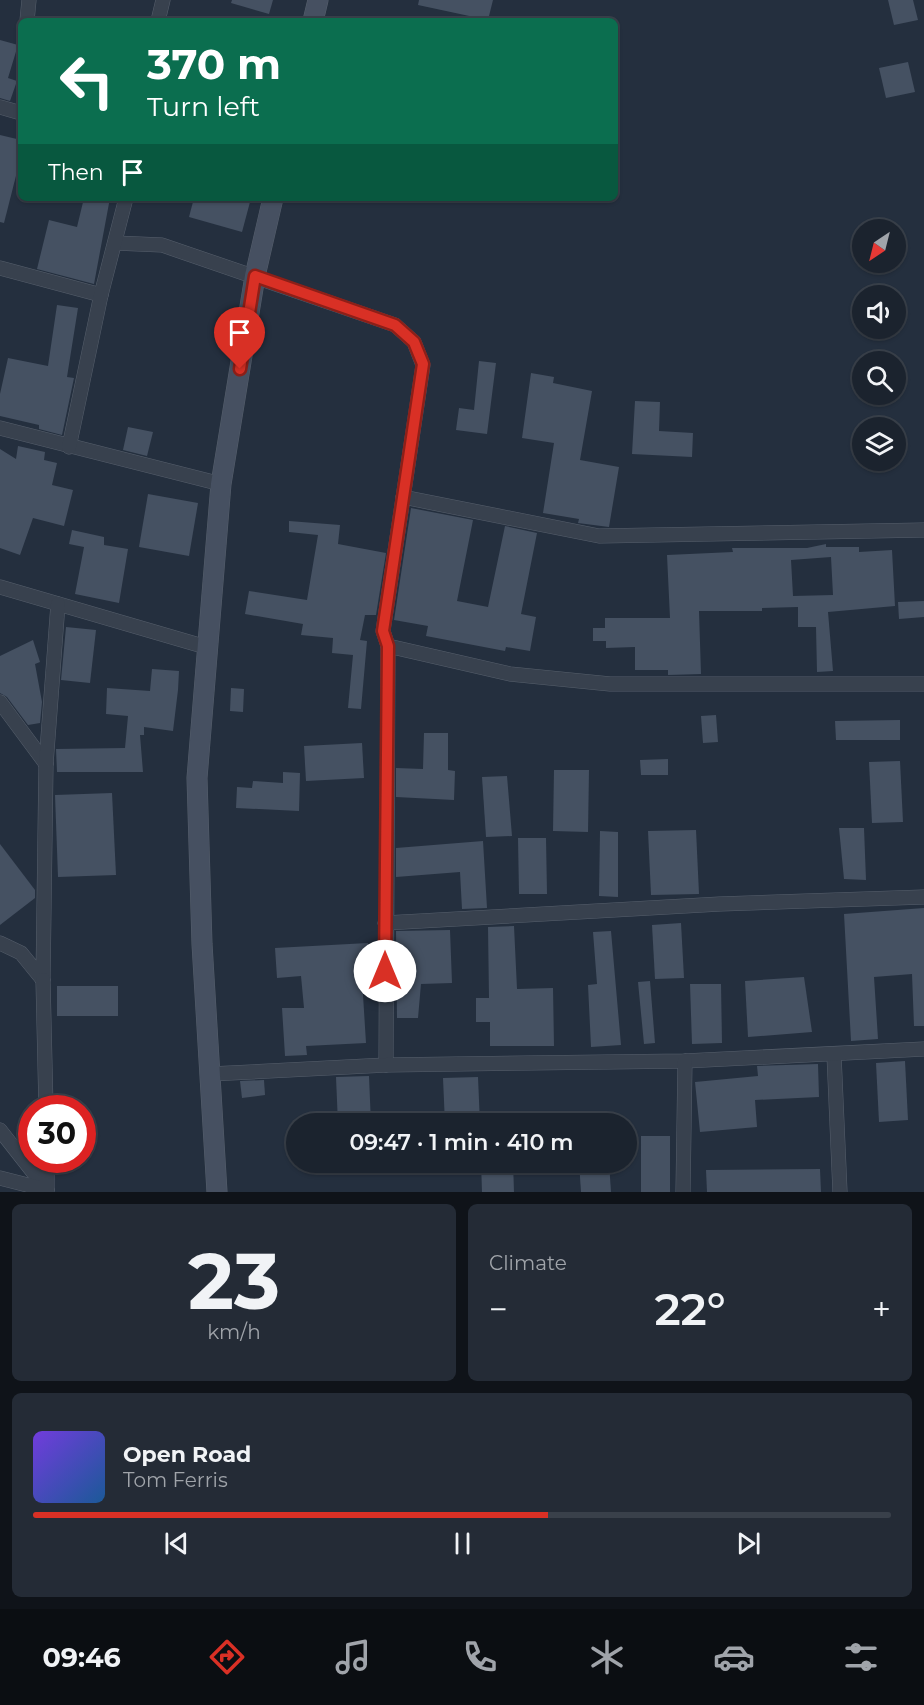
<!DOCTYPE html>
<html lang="en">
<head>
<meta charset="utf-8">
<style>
	:root { --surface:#1b232e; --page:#242b36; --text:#f1f3f6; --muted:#a0a4aa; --line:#39404a; --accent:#d93025 }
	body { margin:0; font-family:Montserrat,sans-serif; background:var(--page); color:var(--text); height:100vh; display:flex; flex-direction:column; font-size:22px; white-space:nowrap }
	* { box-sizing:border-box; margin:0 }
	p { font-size:20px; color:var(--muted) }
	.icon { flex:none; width:33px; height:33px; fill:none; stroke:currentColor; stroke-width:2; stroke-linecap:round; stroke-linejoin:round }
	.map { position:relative; height:1192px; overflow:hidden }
	.side { display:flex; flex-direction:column; gap:12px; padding:12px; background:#0f1319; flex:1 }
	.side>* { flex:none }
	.banner { position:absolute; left:18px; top:18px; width:600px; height:183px; border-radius:9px; box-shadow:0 2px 4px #0004,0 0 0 2px var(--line); background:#0b6e4f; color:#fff; overflow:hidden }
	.needle { width:39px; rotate:215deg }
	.controls { position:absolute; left:852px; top:219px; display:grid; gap:12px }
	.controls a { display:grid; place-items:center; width:54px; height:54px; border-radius:50%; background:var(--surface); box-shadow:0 2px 4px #0004,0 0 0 2px var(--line); font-size:30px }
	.speed { position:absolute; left:18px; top:1095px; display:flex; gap:12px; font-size:30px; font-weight:700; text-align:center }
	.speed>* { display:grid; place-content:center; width:78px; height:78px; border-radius:50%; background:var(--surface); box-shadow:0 2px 4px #0004,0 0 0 2px var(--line); line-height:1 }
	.speed .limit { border:9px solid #d22; background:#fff; color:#111 }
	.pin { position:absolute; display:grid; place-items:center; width:51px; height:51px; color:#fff; margin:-62px -26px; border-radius:50% 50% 50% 0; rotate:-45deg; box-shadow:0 0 6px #0007 }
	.pin .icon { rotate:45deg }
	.me { position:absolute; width:66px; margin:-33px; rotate:0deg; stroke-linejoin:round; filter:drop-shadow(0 0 4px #0008) }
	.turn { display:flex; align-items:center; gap:21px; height:126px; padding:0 30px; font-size:27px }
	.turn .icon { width:78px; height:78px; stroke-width:2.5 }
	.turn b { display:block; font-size:42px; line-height:51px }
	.then { display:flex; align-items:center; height:57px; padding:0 30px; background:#0003; gap:12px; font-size:22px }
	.big { font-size:45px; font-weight:600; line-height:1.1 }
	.side .widget { flex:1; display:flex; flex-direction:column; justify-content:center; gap:9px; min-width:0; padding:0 21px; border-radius:9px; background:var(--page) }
	.side .dial { align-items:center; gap:0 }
	.dial b { font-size:78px; line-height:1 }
	.song { display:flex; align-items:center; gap:18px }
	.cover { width:72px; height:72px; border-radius:9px; background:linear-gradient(135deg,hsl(260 70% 55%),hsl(210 70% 35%)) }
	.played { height:6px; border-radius:3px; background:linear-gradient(90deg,var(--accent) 60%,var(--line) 60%) }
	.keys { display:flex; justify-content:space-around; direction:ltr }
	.heat { display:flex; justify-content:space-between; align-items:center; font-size:33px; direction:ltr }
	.side .tiles { flex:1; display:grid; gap:12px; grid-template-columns:1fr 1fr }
	.widget:last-child { grid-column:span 2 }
	.trip { position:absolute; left:286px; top:1113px; width:351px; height:60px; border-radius:30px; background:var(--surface); box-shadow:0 2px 4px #0004,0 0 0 2px var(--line); font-weight:600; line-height:60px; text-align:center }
	.tab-bar { display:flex; height:96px; justify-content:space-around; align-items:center; background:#0b0e12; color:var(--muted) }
	.tab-bar .icon { width:42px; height:42px }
	.tab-bar .selected { color:var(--accent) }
	.tab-bar b { font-size:27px; color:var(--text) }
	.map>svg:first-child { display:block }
</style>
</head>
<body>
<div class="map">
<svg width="924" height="1192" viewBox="0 0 924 1192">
	<rect width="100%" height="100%" fill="#242f3e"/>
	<g fill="#455162" fill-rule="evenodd">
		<path d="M232,0H273L269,14L231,3Z"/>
		<path d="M419,0H493L488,20L418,5Z"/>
		<path d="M888,0H913L918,20L894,25Z"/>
		<path d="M0,40L18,45L8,78L17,81L10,101L0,98Z"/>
		<path d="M908,62L915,92L886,98L879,68Z"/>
		<path d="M0,135L21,140V156L4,223L0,222Z"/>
		<path d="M84,198H110L94,284L37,269L49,220L77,227Z"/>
		<path d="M194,198H236L250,202L242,232L189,217Z"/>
		<path d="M57,305L78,308L67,377L74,378L62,435L39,429V425L0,416V394L8,358L48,366Z"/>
		<path d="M479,361L496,363L487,434L456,430L459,408L474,410Z"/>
		<path d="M531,373L554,377L553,383L592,391L580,460L619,467L609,527L578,523L579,519L543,513L554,443L522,438Z"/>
		<path d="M635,401L660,402L659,431L693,433L692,457L632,454Z"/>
		<path d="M128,427L153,432L147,456L123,450Z"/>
		<path d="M18,446L45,452L44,460L57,463L52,485L73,490L64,526L33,518L20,555L0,548V449L16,459Z"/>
		<path d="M148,494L198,503L189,556L139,547Z"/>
		<path d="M411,508L473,520L457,601L488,607L505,526L537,533L521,614L536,617L530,651L506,647L505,651L426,636L428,626L394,620Z"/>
		<path d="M289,521L340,525L338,544L386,553L376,615H365L360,640L367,641L361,709L348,708L353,655L332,653L333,638L301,635L303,624L245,614L249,591L307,600L318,535L289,532Z"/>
		<path d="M72,530L104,537V545L128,549L119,603L75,594L84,547L69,544Z"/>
		<path d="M826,544V547H859V552L892,550L895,606L828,612L833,671L817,672L816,627H798V607L762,608V611H699L701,674L668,675V670H635V647L606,648V641H593V628H605V618H670L667,555L733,552L732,548H807ZM831,557L833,595L793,596L791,560Z"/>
		<path d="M924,601V617L899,619L898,602Z"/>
		<path d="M66,627L96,630L90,683L61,680Z"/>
		<path d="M33,640L40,662L35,664L42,702L40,723L28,725L7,697L0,693V656Z"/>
		<path d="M152,669L179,671L178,690L173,731L144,727V735H140L143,772H57L56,749L125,748L128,716L106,714L107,688L150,691Z"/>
		<path d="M231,688L244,689L243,712L230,711Z"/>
		<path d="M716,715L718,742L703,743L701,716Z"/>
		<path d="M900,720V740H836L835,721Z"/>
		<path d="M424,733H448V770L455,771L454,800L396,797V768L423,769Z"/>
		<path d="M362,743L364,778L306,781L304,746Z"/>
		<path d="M668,759V775H641L640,760Z"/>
		<path d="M900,761L903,822L872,823L869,762Z"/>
		<path d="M554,770H589L588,832L553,831Z"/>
		<path d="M283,772L300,773L299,811L236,808L237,787L252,788L253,781L283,783Z"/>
		<path d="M507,776L512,836L486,837L482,777Z"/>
		<path d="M112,793L116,875L58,877L55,795Z"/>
		<path d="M839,828H864L866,880L844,879Z"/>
		<path d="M696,830L699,894L651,895L648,831Z"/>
		<path d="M600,831L618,832V897L599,896Z"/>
		<path d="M518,838H546L547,894H519Z"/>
		<path d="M483,841L487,908L462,909L460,872L396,877V848Z"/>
		<path d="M0,844L35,890V898L0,925Z"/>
		<path d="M924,908V1026H914L912,974L874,977L878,1039L851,1041L844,914Z"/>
		<path d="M681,923L684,978L655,979L652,925Z"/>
		<path d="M514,926L517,989L553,988L554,1046H490V1022H476V998H489L488,927Z"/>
		<path d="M450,930L452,983L421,984L418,1018H397L396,931Z"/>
		<path d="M611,931L621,1045L591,1047L588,985L597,984L593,932Z"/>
		<path d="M368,943L370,962L361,963L366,1043L306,1046L307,1055L285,1056L282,1008H304L301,976L277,978L275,948Z"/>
		<path d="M804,977L812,1032L748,1037L745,981Z"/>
		<path d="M650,981L655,1043L644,1044L638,982Z"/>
		<path d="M690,984H721L722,1043L692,1044Z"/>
		<rect x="57" y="986" width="61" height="30"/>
		<path d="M905,1061L908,1120L879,1122L876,1063Z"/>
		<path d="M818,1064L819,1097L755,1100L757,1127L700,1132L695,1082L758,1076L757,1066Z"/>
		<path d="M369,1076L371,1124H338L336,1077Z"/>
		<path d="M478,1077L480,1124H445L443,1078Z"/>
		<path d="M264,1080L265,1095L242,1098L240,1081Z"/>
		<rect x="641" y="1136" width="29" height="56"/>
		<path d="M481,1162H513L514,1192H482Z"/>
		<path d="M579,1162H609L611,1192H581Z"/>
		<path d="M820,1169L821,1192H707L706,1170Z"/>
	</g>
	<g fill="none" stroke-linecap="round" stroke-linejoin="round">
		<defs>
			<g id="street">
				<path d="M27,21L29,0"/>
				<path d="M158,21L163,0"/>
				<path d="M0,107L21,113"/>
				<path d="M115,243L162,245L395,325L414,342L423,365L383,631L388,646L510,674L610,684H924"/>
				<path d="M0,268L101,295"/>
				<path d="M0,428L221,484"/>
				<path d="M69,447L101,295L126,198"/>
				<path d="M403,497L599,536L924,530"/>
				<path d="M0,587L206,647"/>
				<path d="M0,702L46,764"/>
				<path d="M385,923L720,904L924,897"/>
				<path d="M0,943L21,953L43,980L46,764L58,604"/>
				<path d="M43,980L46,1108"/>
				<path d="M834,1055L840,1192"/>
				<path d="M386,1065L388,646"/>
				<path d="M210,1074L386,1065L685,1061L924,1049"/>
				<path d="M0,1130L47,1190"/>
				<path d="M0,1178L47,1190V1160"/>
				<path d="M683,1192L685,1061"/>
			</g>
			<g id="secondary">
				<path d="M313,21L318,0"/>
				<path d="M217,1192L202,944L197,778L221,484L255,276L273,198"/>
			</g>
		</defs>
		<use href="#street" stroke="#565f6c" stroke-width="15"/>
		<use href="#secondary" stroke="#565f6c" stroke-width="21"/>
		<use href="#street" stroke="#38414e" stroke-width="14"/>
		<use href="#secondary" stroke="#465061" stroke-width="20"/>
	</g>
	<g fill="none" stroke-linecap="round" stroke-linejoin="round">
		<defs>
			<path id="route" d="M240,369L255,276L395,325L414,342L423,364L383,631L388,646L385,971"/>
		</defs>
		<use href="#route" stroke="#8d1f18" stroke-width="15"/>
		<use href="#route" stroke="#d93025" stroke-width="10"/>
	</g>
</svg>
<div class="controls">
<a><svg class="needle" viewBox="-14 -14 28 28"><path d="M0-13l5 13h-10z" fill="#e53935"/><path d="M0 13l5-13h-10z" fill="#a0a4aa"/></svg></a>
<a><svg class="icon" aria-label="sound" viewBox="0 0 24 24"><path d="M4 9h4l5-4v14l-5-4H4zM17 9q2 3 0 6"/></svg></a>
<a><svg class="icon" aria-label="search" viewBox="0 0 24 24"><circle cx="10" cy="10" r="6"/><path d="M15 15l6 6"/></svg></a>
<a><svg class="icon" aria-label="layers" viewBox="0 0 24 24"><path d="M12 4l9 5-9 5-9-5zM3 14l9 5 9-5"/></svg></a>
</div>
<div class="speed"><div class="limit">30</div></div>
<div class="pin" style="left:240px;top:369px;background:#d93025"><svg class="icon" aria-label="arrive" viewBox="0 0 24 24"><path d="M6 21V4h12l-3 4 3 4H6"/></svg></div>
<svg class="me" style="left:385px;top:971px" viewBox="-20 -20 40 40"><circle r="19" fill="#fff"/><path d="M0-13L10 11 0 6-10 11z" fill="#d93025"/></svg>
<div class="trip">09:47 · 1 min · 410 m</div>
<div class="banner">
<div class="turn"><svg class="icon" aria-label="left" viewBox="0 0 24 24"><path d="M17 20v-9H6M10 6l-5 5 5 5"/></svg><div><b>370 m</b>Turn left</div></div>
<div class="then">Then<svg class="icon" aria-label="arrive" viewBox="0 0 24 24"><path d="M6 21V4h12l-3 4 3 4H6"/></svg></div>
</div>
</div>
<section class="side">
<div class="tiles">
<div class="widget dial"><b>23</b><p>km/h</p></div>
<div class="widget"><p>Climate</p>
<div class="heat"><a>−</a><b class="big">22°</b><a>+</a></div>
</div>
<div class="widget">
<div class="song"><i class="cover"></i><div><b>Open Road</b><p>Tom Ferris</p></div></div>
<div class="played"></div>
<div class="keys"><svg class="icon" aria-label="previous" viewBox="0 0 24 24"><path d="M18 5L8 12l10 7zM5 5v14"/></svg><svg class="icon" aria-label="pause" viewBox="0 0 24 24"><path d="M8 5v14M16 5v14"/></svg><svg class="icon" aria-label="next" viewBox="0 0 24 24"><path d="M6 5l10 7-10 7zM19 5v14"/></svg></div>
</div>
</div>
</section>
<nav class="tab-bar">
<b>09:46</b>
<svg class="icon selected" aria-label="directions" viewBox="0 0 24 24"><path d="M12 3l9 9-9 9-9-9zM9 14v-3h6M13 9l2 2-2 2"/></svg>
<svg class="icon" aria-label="music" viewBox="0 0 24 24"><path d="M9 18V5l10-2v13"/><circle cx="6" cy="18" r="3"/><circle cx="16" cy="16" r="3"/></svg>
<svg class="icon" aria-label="phone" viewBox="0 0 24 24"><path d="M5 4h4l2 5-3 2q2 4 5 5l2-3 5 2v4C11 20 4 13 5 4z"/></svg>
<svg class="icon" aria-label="climate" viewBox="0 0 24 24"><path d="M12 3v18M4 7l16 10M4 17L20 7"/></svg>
<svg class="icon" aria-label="car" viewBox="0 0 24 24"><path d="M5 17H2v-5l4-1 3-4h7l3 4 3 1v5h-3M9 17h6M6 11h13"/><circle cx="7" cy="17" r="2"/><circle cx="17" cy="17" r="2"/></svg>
<svg class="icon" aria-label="filters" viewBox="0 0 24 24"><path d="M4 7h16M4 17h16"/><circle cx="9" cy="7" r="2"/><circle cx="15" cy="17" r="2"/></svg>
</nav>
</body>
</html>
